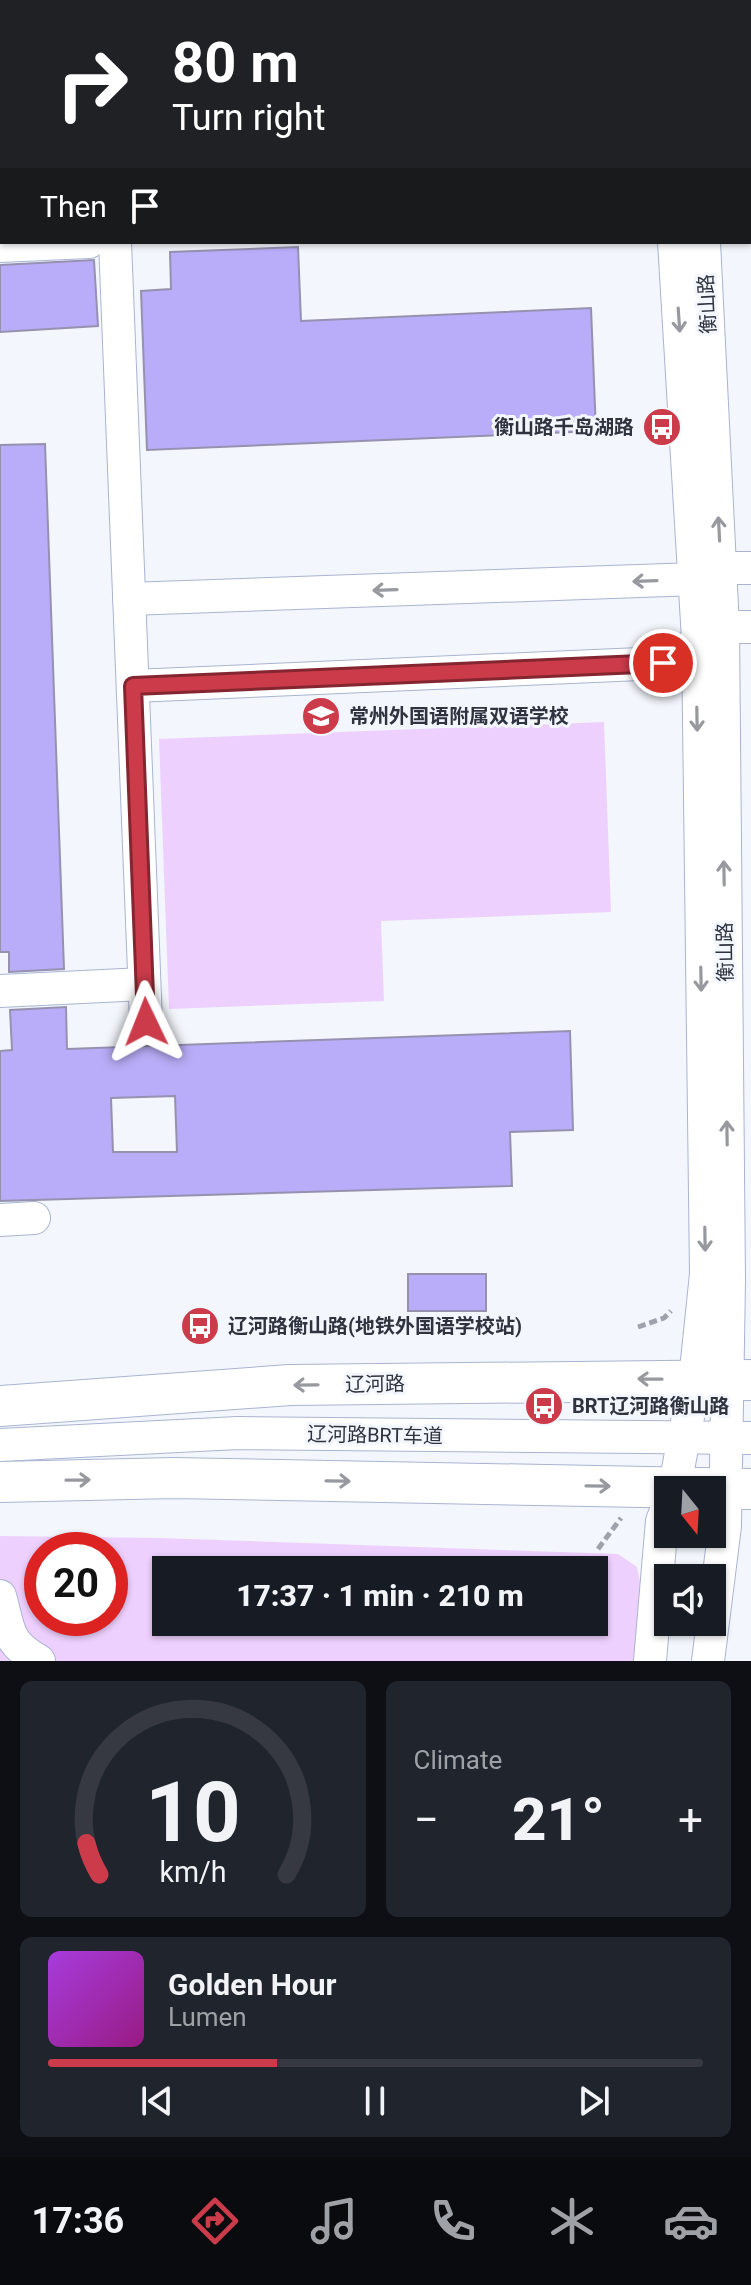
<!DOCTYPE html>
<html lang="en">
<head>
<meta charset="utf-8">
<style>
	:root { --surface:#171b24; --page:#20242c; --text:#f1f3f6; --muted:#9ea1a6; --line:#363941; --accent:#cb3b4a }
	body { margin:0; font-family:Roboto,"Noto Sans SC",sans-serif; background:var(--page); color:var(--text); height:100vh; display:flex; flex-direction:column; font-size:30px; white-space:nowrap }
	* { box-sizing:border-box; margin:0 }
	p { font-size:26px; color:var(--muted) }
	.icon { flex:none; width:44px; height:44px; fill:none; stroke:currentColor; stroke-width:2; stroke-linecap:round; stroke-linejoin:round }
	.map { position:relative; height:1661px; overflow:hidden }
	.drawer { display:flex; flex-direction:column; gap:20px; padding:20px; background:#0d0f14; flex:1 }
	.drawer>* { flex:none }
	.banner { position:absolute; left:0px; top:0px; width:752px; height:244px; box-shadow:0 2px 6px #0004; background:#202124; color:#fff; overflow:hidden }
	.needle { width:52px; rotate:162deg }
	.buttons { position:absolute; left:654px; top:1476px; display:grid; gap:16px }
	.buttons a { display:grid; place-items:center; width:72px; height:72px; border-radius:0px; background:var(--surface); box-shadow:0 2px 6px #0004; font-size:40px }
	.speed { position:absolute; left:24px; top:1532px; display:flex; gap:16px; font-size:40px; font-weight:700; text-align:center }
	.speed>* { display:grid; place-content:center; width:104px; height:104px; border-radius:50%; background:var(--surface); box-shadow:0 2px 6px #0004; line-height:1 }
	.speed .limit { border:12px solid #d22; background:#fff; color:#111 }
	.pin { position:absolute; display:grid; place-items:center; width:68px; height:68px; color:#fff; margin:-34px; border:4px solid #fff; border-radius:50%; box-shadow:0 2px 8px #0007 }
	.me { position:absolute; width:88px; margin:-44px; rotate:358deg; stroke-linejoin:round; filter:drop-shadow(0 0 6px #0008) }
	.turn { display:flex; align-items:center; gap:28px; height:168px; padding:0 40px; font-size:36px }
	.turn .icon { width:104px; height:104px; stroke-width:2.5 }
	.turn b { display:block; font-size:56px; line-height:68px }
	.then { display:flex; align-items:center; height:76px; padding:0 40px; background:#0003; gap:16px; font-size:30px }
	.big { font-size:60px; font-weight:800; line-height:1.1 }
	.drawer .card { flex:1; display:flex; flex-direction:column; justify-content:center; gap:12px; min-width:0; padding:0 28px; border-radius:12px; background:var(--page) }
	.drawer .dial { align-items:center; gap:0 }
	.dial svg { height:208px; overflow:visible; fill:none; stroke:var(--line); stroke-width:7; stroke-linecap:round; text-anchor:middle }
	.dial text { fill:var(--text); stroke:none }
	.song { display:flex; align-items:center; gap:24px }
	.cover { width:96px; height:96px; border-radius:12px; background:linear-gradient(135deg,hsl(280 70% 55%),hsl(310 70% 35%)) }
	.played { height:8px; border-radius:4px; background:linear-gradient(90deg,var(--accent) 35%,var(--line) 35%) }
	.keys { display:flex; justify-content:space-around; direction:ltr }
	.heat { display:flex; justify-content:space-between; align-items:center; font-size:44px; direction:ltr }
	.drawer .tiles { flex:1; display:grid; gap:20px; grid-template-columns:1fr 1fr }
	.card:last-child { grid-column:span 2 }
	.trip { position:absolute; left:152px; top:1556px; width:456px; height:80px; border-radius:0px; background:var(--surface); box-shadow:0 2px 6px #0004; font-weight:800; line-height:80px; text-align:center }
	.dock { display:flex; height:128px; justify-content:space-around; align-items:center; background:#090b0e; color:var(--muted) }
	.dock .icon { width:56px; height:56px }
	.dock .on { color:var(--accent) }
	.dock b { font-size:36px; color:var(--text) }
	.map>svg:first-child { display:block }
</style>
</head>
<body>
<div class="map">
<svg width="751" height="1661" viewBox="0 0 751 1661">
	<rect width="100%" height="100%" fill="#f3f6fc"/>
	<g fill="#eed0fe" fill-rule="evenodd">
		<path d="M604,722L611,912L381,921L384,1001L169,1009L159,739Z"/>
		<path d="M0,1536L160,1538L618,1554L637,1567L642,1591L634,1661H0ZM42,1550H110V1618H42ZM166,1570H594V1622H166Z"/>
	</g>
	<g fill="#b9acf8" stroke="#9691af" stroke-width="2" fill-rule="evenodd">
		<path d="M298,247L301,321L591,308L596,431L147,450L141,291L171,289L170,252Z"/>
		<path d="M94,260L98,326L0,332V265Z"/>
		<path d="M45,444L64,969L9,972V952H0V445Z"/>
		<path d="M66,1007L67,1049L570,1031L573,1130L510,1132L512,1186L0,1201V1051L12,1050L10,1010ZM175,1096L177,1152H113L111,1098Z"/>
		<rect x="408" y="1274" width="78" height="37"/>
	</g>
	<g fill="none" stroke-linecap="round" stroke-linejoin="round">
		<defs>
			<g id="minor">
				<path d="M682,2V0"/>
				<path d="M708,2V0"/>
				<path d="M0,151H2"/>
				<path d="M115,242L146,1022"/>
				<path d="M704,242L723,627L729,1280L725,1526L708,1661"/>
				<path d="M0,246L89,242"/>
				<path d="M129,599L696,579L721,568H751"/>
				<path d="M133,686L663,663L723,627H751"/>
				<path d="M0,991L144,984"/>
				<path d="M0,1220L34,1218"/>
				<path d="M0,1445L238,1433L751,1438"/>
				<path d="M674,1490L695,1380L706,1274L698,639L674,242"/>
				<path d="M0,1596C10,1630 5,1641 39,1661"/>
				<path d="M650,1661L662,1521L668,1506"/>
			</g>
			<g id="major">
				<path d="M0,1406L290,1385L751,1380"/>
				<path d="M0,1482L173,1478L751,1489"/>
			</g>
		</defs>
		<use href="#minor" stroke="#a9b4d2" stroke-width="34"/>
		<use href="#major" stroke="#a9b4d2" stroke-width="42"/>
		<g stroke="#9ea2aa" stroke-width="5" stroke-dasharray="8 4" stroke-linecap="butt">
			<path d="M638,1327L664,1318L671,1311"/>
			<path d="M598,1549L621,1518"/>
		</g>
		<use href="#minor" stroke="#fff" stroke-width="32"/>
		<use href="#major" stroke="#fff" stroke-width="40"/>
	</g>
	<defs><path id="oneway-shaft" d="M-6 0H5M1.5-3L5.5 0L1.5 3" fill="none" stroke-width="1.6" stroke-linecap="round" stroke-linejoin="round" transform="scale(2)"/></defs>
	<g stroke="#97999f">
		<use href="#oneway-shaft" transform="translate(679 320) rotate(86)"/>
		<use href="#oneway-shaft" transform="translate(719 529) rotate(-93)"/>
		<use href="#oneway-shaft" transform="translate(645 581) rotate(178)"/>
		<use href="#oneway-shaft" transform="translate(385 590) rotate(178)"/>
		<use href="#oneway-shaft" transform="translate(697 719) rotate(89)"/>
		<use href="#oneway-shaft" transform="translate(724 873) rotate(-91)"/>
		<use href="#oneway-shaft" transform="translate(701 979) rotate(89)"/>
		<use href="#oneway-shaft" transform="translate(727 1133) rotate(-91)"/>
		<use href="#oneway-shaft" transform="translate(705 1239) rotate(89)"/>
		<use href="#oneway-shaft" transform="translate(650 1379) rotate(-179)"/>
		<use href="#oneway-shaft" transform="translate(306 1385) rotate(179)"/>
		<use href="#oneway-shaft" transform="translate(78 1480) rotate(-1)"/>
		<use href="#oneway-shaft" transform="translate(338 1481) rotate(1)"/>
		<use href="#oneway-shaft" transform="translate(598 1486) rotate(1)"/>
	</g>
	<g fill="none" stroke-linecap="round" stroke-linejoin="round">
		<defs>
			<path id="route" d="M146,1022L133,686L663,663"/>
		</defs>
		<use href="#route" stroke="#842630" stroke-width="20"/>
		<use href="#route" stroke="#cb3b4a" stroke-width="14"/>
	</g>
	<defs>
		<symbol id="bus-disc" viewBox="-11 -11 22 22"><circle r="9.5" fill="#cb3b4a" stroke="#f3f6fc"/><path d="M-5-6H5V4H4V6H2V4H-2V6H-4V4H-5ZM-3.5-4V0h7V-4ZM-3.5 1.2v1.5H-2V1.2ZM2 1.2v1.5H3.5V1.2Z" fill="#fff"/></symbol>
		<symbol id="school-disc" viewBox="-11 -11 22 22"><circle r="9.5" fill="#cb3b4a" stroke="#f3f6fc"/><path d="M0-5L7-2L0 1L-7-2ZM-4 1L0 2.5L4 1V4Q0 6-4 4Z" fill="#fff"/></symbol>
	</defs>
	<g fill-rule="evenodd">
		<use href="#bus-disc" x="640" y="405" width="44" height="44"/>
		<use href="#school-disc" x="299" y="694" width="44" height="44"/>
		<use href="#bus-disc" x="178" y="1304" width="44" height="44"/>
		<use href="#bus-disc" x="522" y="1384" width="44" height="44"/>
	</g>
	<g text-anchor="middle" stroke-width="6" stroke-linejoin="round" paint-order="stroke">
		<g font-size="20" fill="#2f333f" stroke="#f3f6fc">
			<text transform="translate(707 304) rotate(-93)" y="7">衡山路</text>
			<text transform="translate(725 952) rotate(-91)" y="7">衡山路</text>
			<text transform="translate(375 1384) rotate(-1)" y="7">辽河路</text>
			<text transform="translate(375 1435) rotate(1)" y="7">辽河路BRT车道</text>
		</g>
		<g font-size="20" font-weight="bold" fill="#2f333f" stroke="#f3f6fc" text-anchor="start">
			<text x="634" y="434" text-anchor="end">衡山路千岛湖路</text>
			<text x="349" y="723">常州外国语附属双语学校</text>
			<text x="228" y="1333">辽河路衡山路(地铁外国语学校站)</text>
			<text x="572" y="1413">BRT辽河路衡山路</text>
		</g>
	</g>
</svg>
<div class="buttons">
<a><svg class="needle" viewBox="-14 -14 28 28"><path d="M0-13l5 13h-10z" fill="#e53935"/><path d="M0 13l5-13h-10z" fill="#9ea1a6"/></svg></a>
<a><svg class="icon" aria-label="sound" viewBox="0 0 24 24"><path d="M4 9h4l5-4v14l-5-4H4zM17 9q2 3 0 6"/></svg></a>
</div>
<div class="speed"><div class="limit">20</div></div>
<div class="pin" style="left:663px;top:663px;background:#d93025"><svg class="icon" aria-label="arrive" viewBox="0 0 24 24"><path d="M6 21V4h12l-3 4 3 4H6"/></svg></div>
<svg class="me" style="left:146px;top:1022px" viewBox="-20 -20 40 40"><path d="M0-17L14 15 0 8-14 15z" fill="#cb3b4a" stroke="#fff" stroke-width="4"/></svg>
<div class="trip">17:37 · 1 min · 210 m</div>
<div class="banner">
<div class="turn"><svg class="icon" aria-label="right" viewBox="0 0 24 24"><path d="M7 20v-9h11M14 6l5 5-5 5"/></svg><div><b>80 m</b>Turn right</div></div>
<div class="then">Then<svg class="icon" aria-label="arrive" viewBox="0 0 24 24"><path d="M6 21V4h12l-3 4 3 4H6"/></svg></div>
</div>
</div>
<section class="drawer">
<div class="tiles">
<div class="card dial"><svg viewBox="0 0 100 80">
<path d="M14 69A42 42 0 1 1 86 69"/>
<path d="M14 69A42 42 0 0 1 9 57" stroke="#cb3b4a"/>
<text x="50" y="56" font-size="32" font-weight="700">10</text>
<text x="50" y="72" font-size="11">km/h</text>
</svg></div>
<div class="card"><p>Climate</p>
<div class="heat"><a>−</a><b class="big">21°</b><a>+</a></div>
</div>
<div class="card">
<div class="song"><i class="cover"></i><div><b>Golden Hour</b><p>Lumen</p></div></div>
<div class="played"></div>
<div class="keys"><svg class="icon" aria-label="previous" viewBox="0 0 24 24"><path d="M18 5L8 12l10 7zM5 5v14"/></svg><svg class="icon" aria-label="pause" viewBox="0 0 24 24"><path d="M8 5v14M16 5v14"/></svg><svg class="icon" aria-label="next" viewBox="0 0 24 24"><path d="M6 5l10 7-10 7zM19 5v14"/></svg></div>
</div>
</div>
</section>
<nav class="dock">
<b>17:36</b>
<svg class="icon on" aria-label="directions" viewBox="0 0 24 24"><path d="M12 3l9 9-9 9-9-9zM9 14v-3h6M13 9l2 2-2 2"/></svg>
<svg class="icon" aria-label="music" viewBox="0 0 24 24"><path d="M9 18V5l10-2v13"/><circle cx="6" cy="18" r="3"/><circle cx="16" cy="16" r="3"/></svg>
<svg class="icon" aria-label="phone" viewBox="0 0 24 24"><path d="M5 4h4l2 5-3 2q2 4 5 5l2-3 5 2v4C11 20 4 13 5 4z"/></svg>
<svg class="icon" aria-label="climate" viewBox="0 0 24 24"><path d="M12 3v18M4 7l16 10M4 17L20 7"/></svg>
<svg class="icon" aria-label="car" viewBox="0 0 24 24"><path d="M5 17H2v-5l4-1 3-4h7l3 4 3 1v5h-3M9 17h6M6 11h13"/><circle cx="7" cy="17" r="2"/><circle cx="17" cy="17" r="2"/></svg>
</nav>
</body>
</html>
